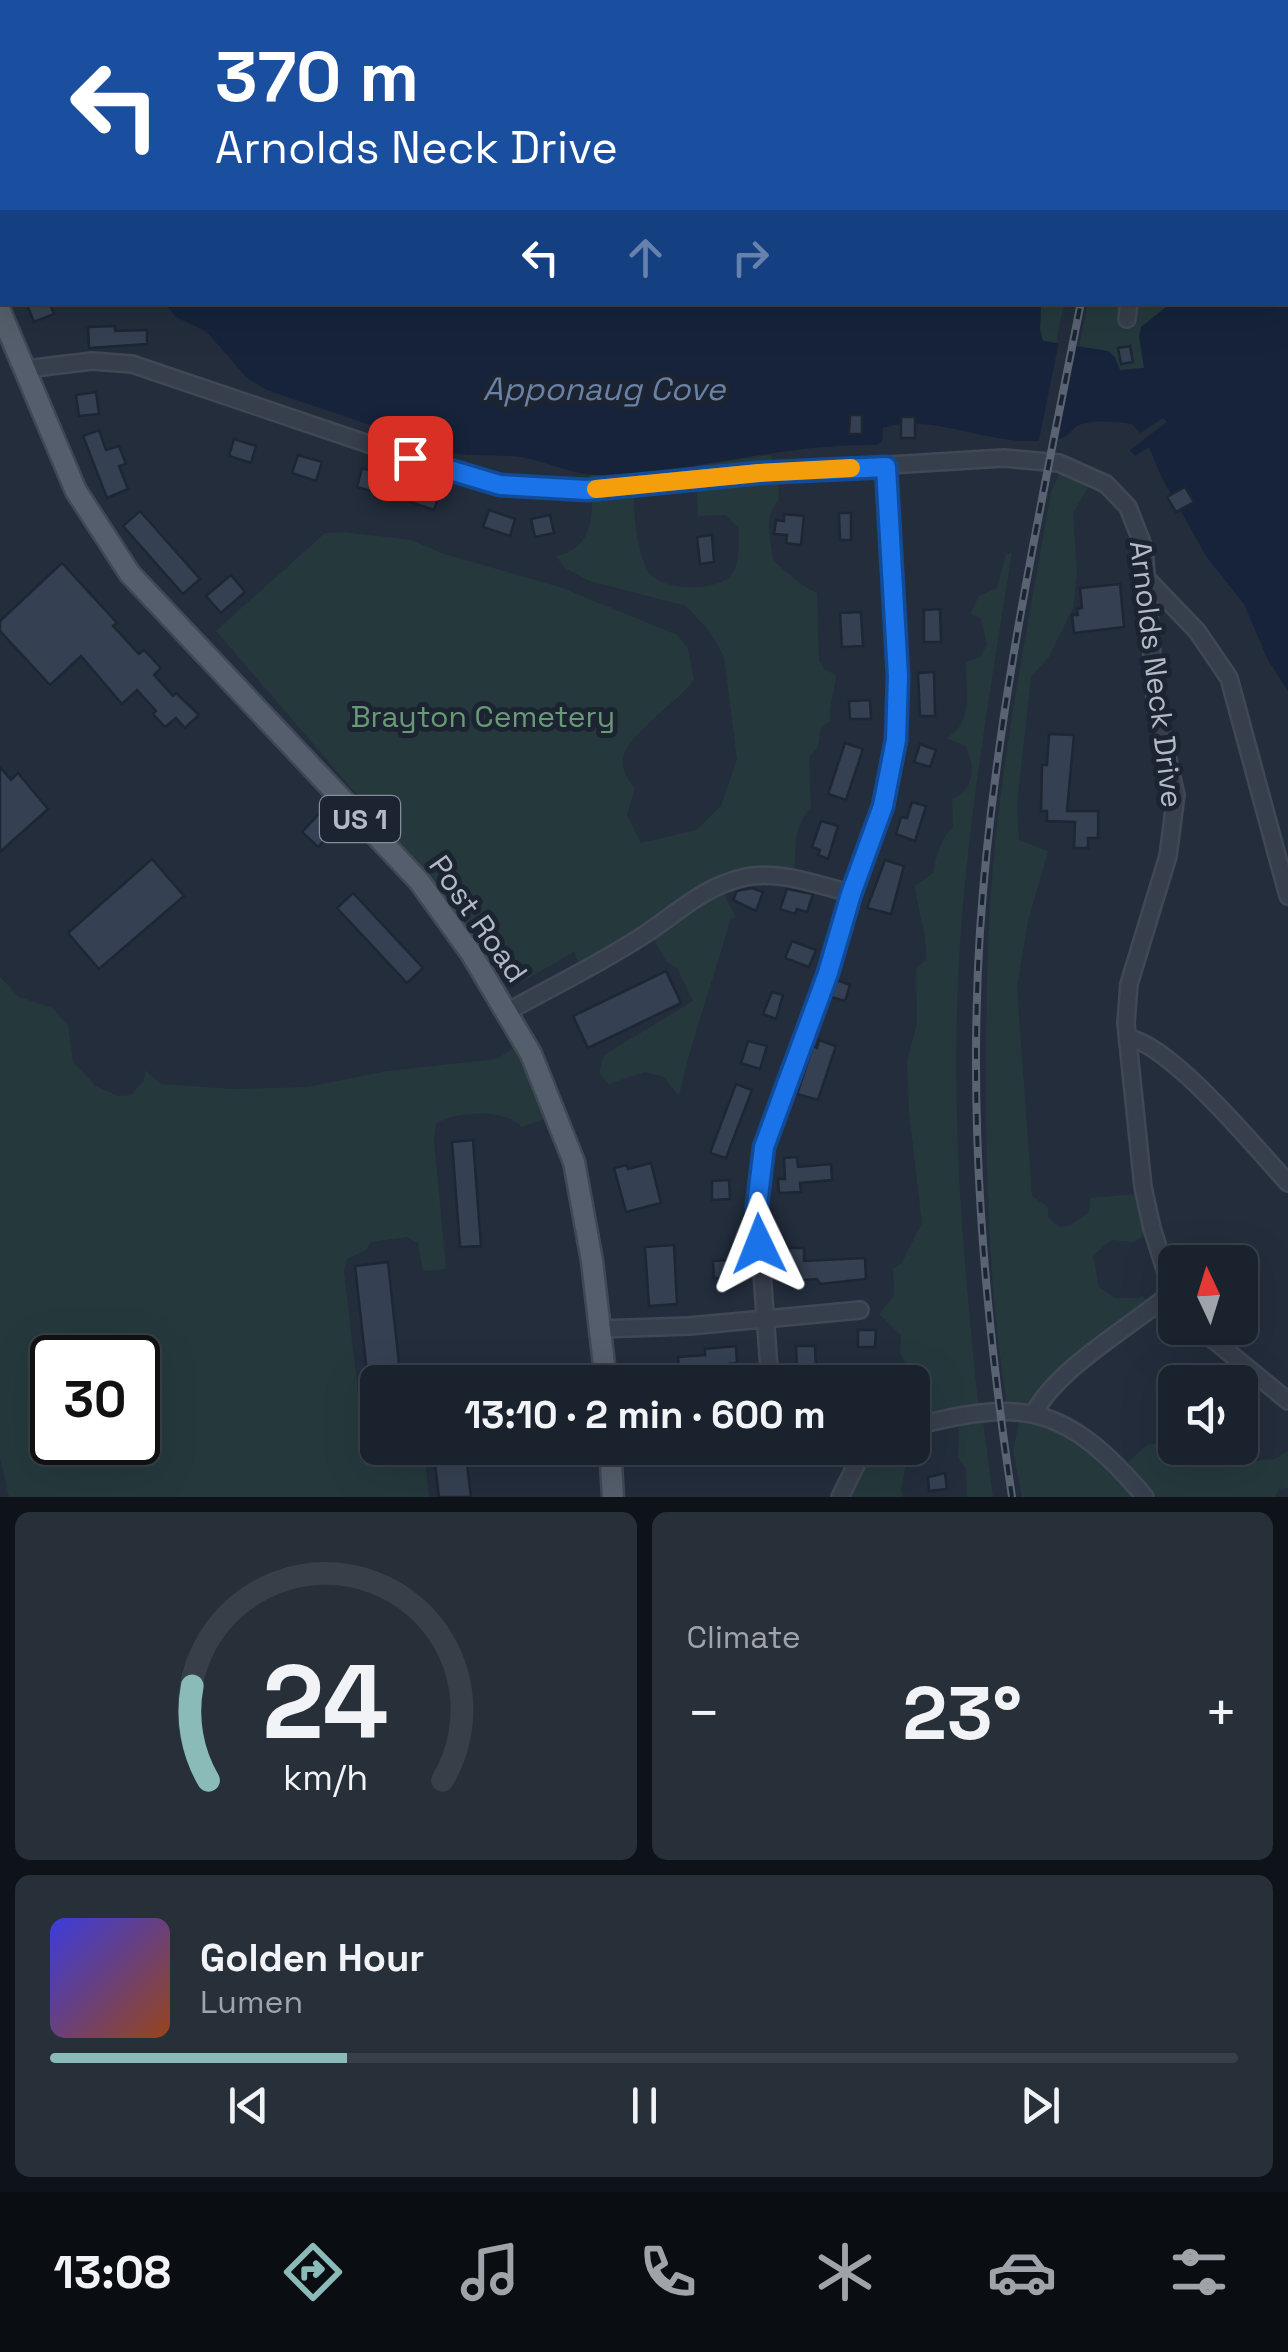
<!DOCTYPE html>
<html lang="en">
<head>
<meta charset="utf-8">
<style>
	:root { --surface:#1a222d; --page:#272f39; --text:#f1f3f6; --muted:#9fa4aa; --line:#383f49; --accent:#8bbbb9 }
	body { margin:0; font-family:"Space Grotesk",sans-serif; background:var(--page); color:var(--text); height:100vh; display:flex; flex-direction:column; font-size:38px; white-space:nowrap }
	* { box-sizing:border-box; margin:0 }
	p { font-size:32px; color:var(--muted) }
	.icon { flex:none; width:55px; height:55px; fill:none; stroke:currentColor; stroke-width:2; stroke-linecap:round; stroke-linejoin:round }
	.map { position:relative; height:1497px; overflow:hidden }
	.sheet { display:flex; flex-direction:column; gap:15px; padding:15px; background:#0e1319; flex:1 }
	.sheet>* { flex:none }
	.guide { position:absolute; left:0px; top:0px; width:1290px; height:305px; box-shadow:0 10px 40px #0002,0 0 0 2px var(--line); background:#1a4fa0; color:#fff; overflow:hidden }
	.needle { width:65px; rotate:356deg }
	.controls { position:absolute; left:1158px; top:1245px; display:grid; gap:20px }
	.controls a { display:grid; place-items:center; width:100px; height:100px; border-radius:15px; background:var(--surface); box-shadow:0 10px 40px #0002,0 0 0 2px var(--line); font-size:50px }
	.speed { position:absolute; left:30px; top:1335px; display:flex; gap:20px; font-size:50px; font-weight:700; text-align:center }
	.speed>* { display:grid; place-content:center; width:130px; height:130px; border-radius:50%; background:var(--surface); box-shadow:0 10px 40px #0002,0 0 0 2px var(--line); line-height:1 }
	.speed .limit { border:5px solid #111; border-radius:15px; background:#fff; color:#111 }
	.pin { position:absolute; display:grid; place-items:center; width:85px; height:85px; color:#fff; margin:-42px; border-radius:20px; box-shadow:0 5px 15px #0006 }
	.me { position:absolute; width:110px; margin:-55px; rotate:358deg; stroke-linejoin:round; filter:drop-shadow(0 0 8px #0008) }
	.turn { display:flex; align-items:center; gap:35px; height:210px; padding:0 50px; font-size:45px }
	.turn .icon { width:130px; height:130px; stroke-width:2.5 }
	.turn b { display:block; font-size:70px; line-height:85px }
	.lanes { display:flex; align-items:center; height:95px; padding:0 50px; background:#0003; justify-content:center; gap:50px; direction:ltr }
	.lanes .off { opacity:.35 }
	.big { font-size:75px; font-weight:700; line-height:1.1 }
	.sheet .widget { flex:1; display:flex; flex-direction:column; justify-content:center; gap:15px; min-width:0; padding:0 35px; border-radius:15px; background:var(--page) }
	.sheet .dial { align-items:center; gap:0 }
	.dial svg { height:260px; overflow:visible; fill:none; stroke:var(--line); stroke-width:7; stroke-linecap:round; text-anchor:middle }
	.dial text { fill:var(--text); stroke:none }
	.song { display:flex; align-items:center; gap:30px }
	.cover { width:120px; height:120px; border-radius:15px; background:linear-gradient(135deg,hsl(240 70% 55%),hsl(20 70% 35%)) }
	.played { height:10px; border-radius:5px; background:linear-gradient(90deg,var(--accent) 25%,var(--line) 25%) }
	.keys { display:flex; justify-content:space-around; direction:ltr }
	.heat { display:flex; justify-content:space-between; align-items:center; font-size:55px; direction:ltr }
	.sheet .tiles { flex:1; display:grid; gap:15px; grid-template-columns:1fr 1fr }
	.widget:last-child { grid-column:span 2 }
	.trip { position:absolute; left:360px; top:1365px; width:570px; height:100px; border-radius:15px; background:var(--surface); box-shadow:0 10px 40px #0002,0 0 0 2px var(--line); font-weight:700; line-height:100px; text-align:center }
	.tabs { display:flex; height:160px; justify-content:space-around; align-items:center; background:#0a0e12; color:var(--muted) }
	.tabs .icon { width:70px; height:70px }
	.tabs .current { color:var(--accent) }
	.tabs b { font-size:45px; color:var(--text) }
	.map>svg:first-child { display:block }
</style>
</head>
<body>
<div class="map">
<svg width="1288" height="1497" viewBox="0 0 1288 1497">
	<rect width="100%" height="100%" fill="#232d3c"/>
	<g fill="#25393d" fill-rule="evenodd">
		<path d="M426,0H624L623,2Z"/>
		<path d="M1041,303H1064L1056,343L1079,346L1088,303H1171C1142,341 1138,308 1145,368L1120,370L1095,349L1043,341L1040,330Z"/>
		<path d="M771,455L775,471H778L779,499C763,518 770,537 773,560C786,572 801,586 817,593L819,661L824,669L836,675C835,691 829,704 830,721L821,727L818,747L809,757L811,807C793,826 795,851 795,876L720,887L736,917L730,920C714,979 692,1036 679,1096L664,1077L645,1072L609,1084L599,1073L604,1055L693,1001L677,968L666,961L650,932L581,968L574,952L513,987L428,877L216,631L325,533L343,532L412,540L444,554L563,588L677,635L688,648L694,680C678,702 626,735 623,759C621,770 628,780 635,789L627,815L641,843L696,830L721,806L737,759L724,657L710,632L686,606L590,581L565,568L555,556C596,550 594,508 590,475L631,473C635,503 633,545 648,571C660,592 719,592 732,574C741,562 738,544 739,529L726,515L698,516L695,466Z"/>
		<path d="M1063,467L1094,477L1073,513L1077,573L1073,608L1049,657L1031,677L1017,804L1019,840L1048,851L1028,921L1017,988L1032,1196L1048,1207V1217L1059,1227L1071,1225L1089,1212L1090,1198L1145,1193L1155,1231L1133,1242L1111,1240L1093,1256L1099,1287L1115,1298H1140L1142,1295L1152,1308L1072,1369L1036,1412L1122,1467L1147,1445L1175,1440V1448H1219L1245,1462L1274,1459L1288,1451V1488L1279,1489L1274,1497H1022L1013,1450L1021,1413L1008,1410C991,1310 987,1209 986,1108C986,1027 986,946 993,866C1004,740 1030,616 1051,492Z"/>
		<path d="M1012,552C988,704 961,856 957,1010C953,1144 965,1277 979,1411L982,1414L993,1497H967L966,1469L958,1457L959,1430L955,1416L913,1427L912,1382H841L840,1366C854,1371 894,1371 905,1362L900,1352L901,1335L879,1314L894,1296L893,1269L901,1264L922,1223L909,1112L907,1062L917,1023L916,969L926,960C927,931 918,913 915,886L933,873C936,856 941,839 953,826L952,799C975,790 975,767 966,746L946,738C974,725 966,689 966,662L980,657L987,645L981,618L970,614L979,596L997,588L1006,555Z"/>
		<path d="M0,977L19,997L52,1008L68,1025L73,1062L96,1086L118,1096L131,1095L144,1080L145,1070L161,1084L234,1089L307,1087L387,1071L497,1059L524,1041L553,1116L522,1127C506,1109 455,1110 436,1124L434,1140L446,1269L423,1271L418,1243L407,1237L371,1242L366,1250L347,1259L344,1271L359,1401L364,1410L377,1415L378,1448H424L429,1497H9L0,1458ZM52,1358H138V1442H52Z"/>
		<path d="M849,1448H897L906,1463L901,1490L903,1497H841L860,1456Z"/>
	</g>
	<g fill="#16233a">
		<path d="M624,0H1077V2H623Z"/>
		<path d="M1288,122V691L1268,660L1244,604L1206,556L1161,476L1149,447L1135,456L1130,450L1167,422L1163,418L1140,433L1132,424C1116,422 1093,419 1077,426C1074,428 1069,434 1066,436C1056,442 1039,441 1028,441C980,441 925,413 883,428L882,442L877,445C785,443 695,472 603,475C574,476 549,462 521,457C498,454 476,457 453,453L267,390L247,378L207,332L176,317L166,304L1041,303L1040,330L1043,341L1108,351L1115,357L1120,370L1144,368L1139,337L1141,327L1171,303L1288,302Z"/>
	</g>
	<path fill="#232d3c" d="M1059,341L1077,345L1057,444L1038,445Z"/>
	<g fill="#354052" stroke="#1e2633" stroke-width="2.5">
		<path d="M26,302H49L54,314L34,322Z"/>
		<path d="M115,326V331L147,330V344L89,348L88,327Z"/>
		<path d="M1130,346L1133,362L1121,364L1118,348Z"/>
		<path d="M96,392L99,414L79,416L76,395Z"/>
		<path d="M850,415H862V434H849Z"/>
		<rect x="901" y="417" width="14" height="21"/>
		<path d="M99,430L106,450L119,446L126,464L119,466L128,489L107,498L83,436Z"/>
		<path d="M234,439L256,446L251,463L229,456Z"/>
		<path d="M298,455L322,462L316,481L292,473Z"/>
		<path d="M362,468L386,475L381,494L357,487Z"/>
		<path d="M416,485L440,492L434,510L410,502Z"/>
		<path d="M1185,487L1194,502L1176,512L1167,497Z"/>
		<path d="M489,510L515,519L510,536L483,527Z"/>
		<path d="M140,511L200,579L183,594L123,526Z"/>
		<path d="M839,513H851V540H840Z"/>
		<path d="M784,514L804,516L801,545L786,543L787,535L774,534L776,520L784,521Z"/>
		<path d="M550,515L554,533L535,537L531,519Z"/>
		<path d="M712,535L714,562L700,564L697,537Z"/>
		<path d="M62,563L117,623L113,626L139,654L144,650L161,668L154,675L173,696L176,693L199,715L185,728L176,718L165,727L153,714L156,711L137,690L122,704L81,656L50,685L0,631V621Z"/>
		<path d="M231,575L245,592L221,613L206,596Z"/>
		<path d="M1120,584L1124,627L1074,633L1072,615H1078L1077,609L1082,608L1080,588Z"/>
		<path d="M940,609L941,642H924V610Z"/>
		<path d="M861,612L863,646L842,647L840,613Z"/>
		<path d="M934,672L935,716H920L918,673Z"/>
		<path d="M870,700L871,719H850L849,701Z"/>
		<path d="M1049,734L1074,735L1067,811H1098V838H1088V848H1074L1075,822L1047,821V811H1041L1042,765H1047Z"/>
		<path d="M845,743L863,749L846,800L828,794Z"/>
		<path d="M920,744L936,750L930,767L914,762Z"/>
		<path d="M0,767L11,780L18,773L48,809L0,852Z"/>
		<path d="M912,802L926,806L915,841L896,834L901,817L907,818Z"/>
		<path d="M319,814L335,830L318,847L302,832Z"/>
		<path d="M821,821L838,826L828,859L818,855L820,850L812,847Z"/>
		<path d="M152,859L184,896L99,969L68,933Z"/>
		<path d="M885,860L904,866L891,914L867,908Z"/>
		<path d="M752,888L763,892L756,911L733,900L737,891Z"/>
		<path d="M787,889L813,894L807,912L797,909L795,914L780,909Z"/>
		<path d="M353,893L423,968L407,983L337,908Z"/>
		<path d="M792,941L816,950L809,967L785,958Z"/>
		<path d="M666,971L681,1003L588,1048L573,1016Z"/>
		<path d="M837,980L850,985L845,1001L831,997Z"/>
		<path d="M772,992L783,995L776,1019L763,1014Z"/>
		<path d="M819,1040L836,1046L818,1100L797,1094L813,1046L817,1048Z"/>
		<path d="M748,1041L767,1046L760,1069L741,1063Z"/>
		<path d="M736,1084L752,1090L726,1158L710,1153Z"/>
		<path d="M473,1140L481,1246L460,1247L452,1142Z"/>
		<path d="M797,1157L798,1167L831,1164L832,1180L800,1183L801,1192L779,1193L778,1179H785L784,1158Z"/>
		<path d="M651,1163L661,1203L626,1212L614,1168L627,1165L628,1169Z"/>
		<path d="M729,1180L730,1199L712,1200V1181Z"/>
		<path d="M674,1245L677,1304L649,1306L645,1247Z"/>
		<path d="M789,1248H804V1261L865,1258L866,1279L820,1284L817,1279L779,1282L778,1263H789Z"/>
		<path d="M732,1260L733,1278H714L713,1261Z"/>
		<path d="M388,1262L401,1382H368L355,1266Z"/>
		<path d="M858,1330H876L875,1347H858Z"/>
		<path d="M736,1346L737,1363L709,1366L710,1378L680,1380L678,1357L705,1355V1349Z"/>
		<path d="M796,1346H815L816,1370H797Z"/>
		<path d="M433,1448H465L471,1497H439Z"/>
		<path d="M945,1473L947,1489L929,1491L928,1477Z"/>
	</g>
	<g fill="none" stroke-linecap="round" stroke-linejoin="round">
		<defs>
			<g id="minor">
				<path d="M425,0L426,2"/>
				<path d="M0,2L2,13"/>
				<path d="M156,2L163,0"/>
				<path d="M1180,2L1181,0"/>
				<path d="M0,138H2"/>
				<path d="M1127,319L1129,302"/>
				<path d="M26,369L92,361L132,364L457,474L517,487L587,490L759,473L1004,458L1059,463L1106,484L1128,507L1144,548L1156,709L1176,795L1168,856L1129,984L1126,1023L1143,1187L1152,1228L1175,1301"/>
				<path d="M1146,578L1197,631L1229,678L1288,896"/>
				<path d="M507,1012C553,986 602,963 647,933C680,911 704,886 746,877C780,870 817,885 851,893"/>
				<path d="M1129,1038C1172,1046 1256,1148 1288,1183"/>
				<path d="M1199,1328L1288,1401"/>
				<path d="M600,1329L689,1326L860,1310"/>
				<path d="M770,1382L757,1205L764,1147L828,973L851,893L883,807L896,740L898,676L886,467"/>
				<path d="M1034,1413C1060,1366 1129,1328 1171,1293"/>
				<path d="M912,1427C1026,1397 1067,1406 1145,1497"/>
				<path d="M840,1497L860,1457L870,1448"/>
			</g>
			<g id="major">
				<path d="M0,311L76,491L130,574L419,881L471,953L531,1054L574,1162L592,1261L606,1382"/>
				<path d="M610,1448L613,1497"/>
			</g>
		</defs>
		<use href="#minor" stroke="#404855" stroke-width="20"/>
		<use href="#major" stroke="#404855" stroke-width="25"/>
		<use href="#minor" stroke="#373f4c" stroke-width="15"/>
		<use href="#major" stroke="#555e6c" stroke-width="20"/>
		<defs>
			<g id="rail">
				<path d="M1141,2L1142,0"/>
				<path d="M1012,1497C984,1309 968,1120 980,931C994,719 1040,510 1081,302"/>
			</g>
		</defs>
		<use href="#rail" stroke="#596373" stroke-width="8"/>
		<use href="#rail" stroke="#1c2431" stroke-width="4" stroke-dasharray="11" stroke-linecap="butt"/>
	</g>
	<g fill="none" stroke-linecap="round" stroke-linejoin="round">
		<defs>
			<path id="route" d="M410,458L500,485L587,490L759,473L886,467L898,676L896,740L883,806L851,894L828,973L764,1147L757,1205L759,1244"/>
		</defs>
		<use href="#route" stroke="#114b97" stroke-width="25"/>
		<use href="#route" stroke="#1a73e8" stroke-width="18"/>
		<path stroke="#f59e0b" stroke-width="18" d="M596,489L759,473L851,468"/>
	</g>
	<g text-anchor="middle" stroke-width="10" stroke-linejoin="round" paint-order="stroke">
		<rect fill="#1c2431" stroke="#858d9b" stroke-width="2.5" x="320" y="796" width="80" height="46" rx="8"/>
		<g font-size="28" font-weight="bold" fill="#b2bac8">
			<text x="360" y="829">US 1</text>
		</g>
		<g font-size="30" fill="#b2bac8" stroke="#1c2431">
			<text transform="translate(1156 674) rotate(83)" y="10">Arnolds Neck Drive</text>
			<text transform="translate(478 919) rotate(55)" y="10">Post Road</text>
		</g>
		<g font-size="30" fill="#699976" stroke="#1c2431">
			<text x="483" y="727">Brayton Cemetery</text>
		</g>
		<g font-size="32" font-style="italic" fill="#6b82a7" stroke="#1c2431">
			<text x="604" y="400">Apponaug Cove</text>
		</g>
	</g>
</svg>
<div class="controls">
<a><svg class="needle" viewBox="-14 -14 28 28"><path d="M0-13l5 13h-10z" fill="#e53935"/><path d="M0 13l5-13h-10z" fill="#9fa4aa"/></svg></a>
<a><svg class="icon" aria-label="sound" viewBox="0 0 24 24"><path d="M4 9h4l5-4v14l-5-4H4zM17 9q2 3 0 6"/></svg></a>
</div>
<div class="speed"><div class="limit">30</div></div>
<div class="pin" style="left:410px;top:458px;background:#d93025"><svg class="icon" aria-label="arrive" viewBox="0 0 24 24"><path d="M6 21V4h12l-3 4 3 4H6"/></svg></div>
<svg class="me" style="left:759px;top:1244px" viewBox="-20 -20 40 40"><path d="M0-17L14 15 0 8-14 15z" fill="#1a73e8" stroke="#fff" stroke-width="4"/></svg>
<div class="trip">13:10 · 2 min · 600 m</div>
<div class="guide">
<div class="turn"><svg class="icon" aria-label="left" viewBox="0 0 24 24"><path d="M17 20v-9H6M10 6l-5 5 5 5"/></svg><div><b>370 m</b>Arnolds Neck Drive</div></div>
<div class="lanes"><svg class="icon" aria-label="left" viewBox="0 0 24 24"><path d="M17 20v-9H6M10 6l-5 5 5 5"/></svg><svg class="icon off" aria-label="ahead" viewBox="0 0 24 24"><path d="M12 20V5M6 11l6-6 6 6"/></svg><svg class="icon off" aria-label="right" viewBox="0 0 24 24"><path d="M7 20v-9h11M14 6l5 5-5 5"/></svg></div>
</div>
</div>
<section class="sheet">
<div class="tiles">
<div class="widget dial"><svg viewBox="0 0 100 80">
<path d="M14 69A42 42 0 1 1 86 69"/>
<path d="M14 69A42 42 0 0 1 9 40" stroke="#8bbbb9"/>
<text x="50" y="56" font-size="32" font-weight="700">24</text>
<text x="50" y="72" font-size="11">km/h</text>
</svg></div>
<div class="widget"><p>Climate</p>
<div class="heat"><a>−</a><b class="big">23°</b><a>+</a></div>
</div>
<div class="widget">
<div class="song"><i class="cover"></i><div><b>Golden Hour</b><p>Lumen</p></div></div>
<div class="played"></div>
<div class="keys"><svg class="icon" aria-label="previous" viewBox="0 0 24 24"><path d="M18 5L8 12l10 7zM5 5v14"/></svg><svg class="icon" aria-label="pause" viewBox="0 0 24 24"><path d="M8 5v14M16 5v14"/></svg><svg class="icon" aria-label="next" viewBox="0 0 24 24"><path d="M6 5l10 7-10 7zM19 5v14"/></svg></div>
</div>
</div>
</section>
<nav class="tabs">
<b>13:08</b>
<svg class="icon current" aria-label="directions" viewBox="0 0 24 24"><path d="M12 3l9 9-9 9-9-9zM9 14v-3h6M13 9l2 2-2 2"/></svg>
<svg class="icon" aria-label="music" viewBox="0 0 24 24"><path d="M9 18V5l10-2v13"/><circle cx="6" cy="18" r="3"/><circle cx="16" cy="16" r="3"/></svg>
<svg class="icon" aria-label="phone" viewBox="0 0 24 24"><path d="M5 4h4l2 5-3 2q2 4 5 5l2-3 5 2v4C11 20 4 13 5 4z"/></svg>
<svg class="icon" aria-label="climate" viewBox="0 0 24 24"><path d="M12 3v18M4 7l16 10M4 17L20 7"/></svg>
<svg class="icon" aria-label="car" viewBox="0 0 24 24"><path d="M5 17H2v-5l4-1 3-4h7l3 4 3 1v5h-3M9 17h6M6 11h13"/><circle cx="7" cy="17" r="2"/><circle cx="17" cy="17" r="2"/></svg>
<svg class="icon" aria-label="filters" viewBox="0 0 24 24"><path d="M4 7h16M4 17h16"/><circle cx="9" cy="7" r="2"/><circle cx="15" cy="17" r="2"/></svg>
</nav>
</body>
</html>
